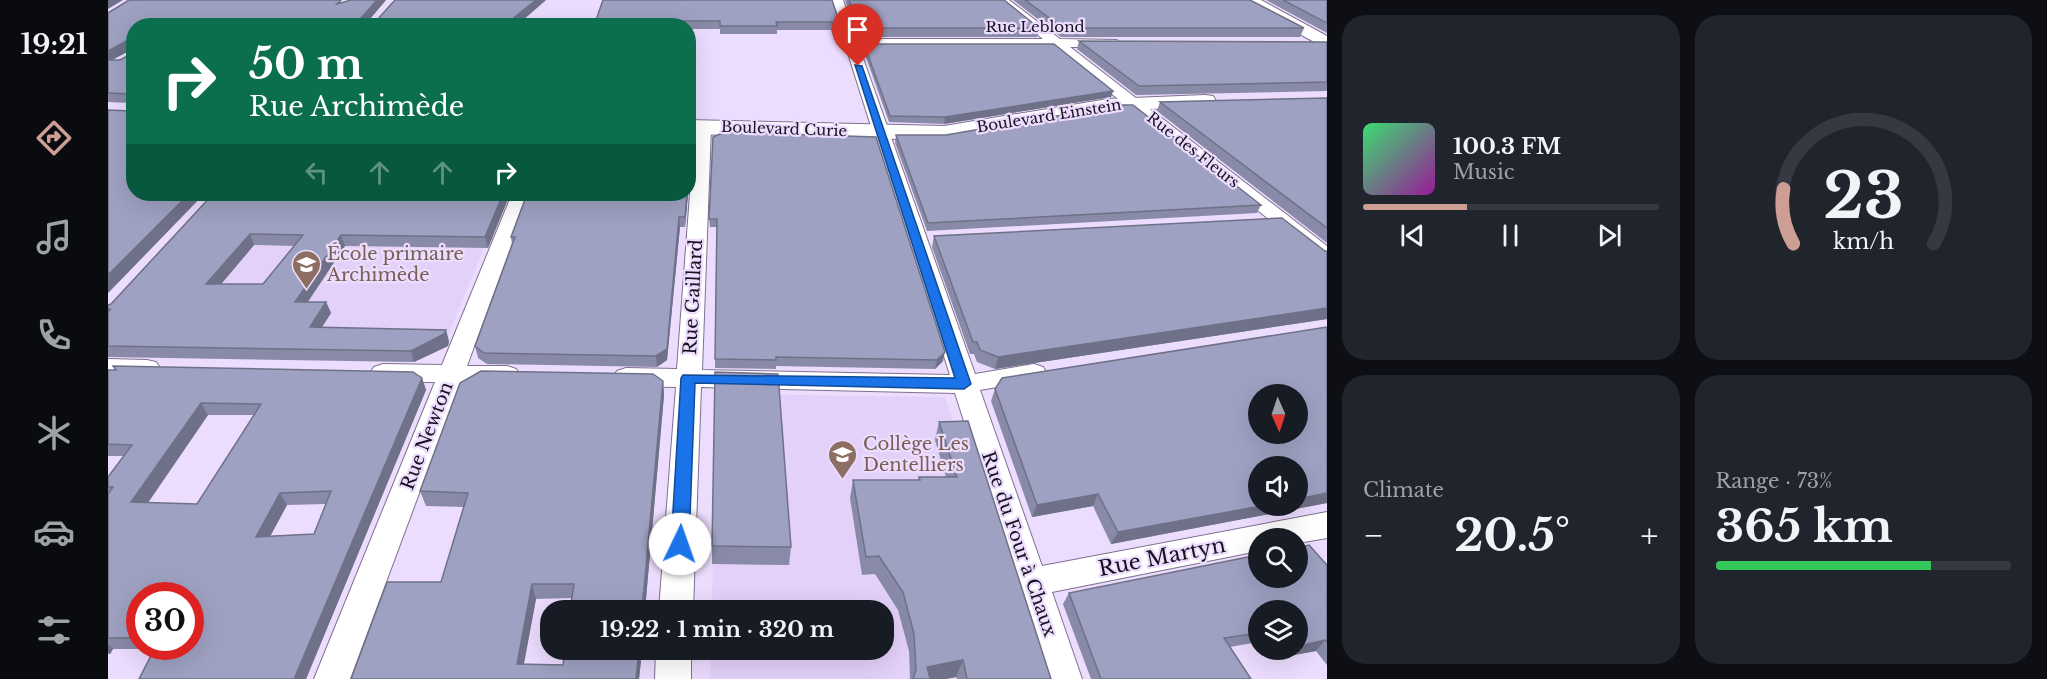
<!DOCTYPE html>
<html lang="en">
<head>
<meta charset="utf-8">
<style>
	:root { --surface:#171b24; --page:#20242c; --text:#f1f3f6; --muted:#9ea1a6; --line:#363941; --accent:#cc9e94 }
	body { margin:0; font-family:"Libre Baskerville",serif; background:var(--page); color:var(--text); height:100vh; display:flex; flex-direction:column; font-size:22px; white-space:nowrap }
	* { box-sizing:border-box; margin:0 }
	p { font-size:20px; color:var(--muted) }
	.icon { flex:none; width:33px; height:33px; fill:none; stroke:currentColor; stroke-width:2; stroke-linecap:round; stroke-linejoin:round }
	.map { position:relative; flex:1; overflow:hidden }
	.details { display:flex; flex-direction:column; gap:15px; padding:15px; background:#0d0f14; width:720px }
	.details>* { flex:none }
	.guide { position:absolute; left:18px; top:18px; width:570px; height:183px; border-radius:24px; box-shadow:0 6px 24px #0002; background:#0b6e4f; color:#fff; overflow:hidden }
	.needle { width:39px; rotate:177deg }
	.tools { position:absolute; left:1140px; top:384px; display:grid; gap:12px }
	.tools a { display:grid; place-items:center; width:60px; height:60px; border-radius:50%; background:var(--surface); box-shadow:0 6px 24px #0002; font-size:30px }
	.speed { position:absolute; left:18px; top:582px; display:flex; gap:12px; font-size:30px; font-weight:700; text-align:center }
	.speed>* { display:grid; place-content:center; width:78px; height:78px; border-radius:50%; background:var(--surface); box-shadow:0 6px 24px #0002; line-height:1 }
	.speed .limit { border:9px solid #d22; background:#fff; color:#111 }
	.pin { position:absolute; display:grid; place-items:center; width:51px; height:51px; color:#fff; margin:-62px -26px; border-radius:50% 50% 50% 0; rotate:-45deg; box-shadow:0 0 6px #0007 }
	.pin .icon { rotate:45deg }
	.me { position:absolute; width:66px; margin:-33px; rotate:3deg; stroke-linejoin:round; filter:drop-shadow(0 0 4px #0008) }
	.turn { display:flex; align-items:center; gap:21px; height:126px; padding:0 24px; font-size:27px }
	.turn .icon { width:78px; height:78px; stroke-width:2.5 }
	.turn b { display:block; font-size:42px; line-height:51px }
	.lanes { display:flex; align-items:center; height:57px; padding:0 24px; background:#0003; justify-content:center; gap:30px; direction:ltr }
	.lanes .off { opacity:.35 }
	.big { font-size:45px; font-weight:700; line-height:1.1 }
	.details .tile { flex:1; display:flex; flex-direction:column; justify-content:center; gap:9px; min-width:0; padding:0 21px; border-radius:24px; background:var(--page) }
	.details .dial { align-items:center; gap:0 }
	.dial svg { height:156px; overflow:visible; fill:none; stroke:var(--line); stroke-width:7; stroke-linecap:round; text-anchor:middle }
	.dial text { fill:var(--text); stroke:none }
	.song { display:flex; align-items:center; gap:18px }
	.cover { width:72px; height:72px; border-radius:9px; background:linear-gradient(135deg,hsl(140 70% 55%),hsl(300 70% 35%)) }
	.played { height:6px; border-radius:3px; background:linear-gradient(90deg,var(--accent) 35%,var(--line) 35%) }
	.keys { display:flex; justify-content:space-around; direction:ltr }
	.heat { display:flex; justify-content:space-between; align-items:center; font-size:33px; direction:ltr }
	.charge { height:9px; border-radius:4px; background:linear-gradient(90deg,#34c759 73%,var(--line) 0) }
	.details .tiles { flex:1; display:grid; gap:15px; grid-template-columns:repeat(2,1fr) }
	.trip { position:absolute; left:432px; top:600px; width:354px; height:60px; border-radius:24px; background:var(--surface); box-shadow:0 6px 24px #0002; font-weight:700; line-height:60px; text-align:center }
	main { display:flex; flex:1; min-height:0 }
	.tab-bar { display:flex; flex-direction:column; width:108px; justify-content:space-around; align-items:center; background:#090b0e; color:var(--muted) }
	.tab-bar .icon { width:42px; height:42px }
	.tab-bar .current { color:var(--accent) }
	.tab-bar b { font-size:27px; color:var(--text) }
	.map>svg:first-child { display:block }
</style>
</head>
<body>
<main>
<nav class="tab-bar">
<b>19:21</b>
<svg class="icon current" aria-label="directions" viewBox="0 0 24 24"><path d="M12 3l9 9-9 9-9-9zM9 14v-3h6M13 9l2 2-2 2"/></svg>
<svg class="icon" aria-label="music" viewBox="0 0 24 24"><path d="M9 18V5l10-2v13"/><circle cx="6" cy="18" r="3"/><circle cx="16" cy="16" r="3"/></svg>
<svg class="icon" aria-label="phone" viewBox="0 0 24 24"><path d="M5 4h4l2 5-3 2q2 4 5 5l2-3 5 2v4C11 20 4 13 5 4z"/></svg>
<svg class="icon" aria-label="climate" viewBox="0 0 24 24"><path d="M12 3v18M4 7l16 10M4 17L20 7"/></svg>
<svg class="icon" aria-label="car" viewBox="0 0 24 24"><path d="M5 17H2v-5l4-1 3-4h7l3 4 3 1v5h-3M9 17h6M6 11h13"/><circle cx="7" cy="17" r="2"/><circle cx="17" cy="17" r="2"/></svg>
<svg class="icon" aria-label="filters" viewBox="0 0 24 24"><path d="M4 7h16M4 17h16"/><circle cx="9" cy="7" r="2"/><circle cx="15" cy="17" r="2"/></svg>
</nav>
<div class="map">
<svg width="1219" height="679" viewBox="0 0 1219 679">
	<rect width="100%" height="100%" fill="#ecdcfe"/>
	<g fill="#e4d1fa">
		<path d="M78,245L376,248L335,348L312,360L0,354Z"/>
		<path d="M607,394L837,397L926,679H602L603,650H776V610H604Z"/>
	</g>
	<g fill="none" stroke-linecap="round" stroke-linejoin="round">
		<defs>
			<g id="street">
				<path d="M723,0H735L749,39H935L888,0H901L952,39L1009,40L1011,43L1004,47H962L1219,246V262L1212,260L945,47H751L867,374L926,364L935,367L939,373L935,379L872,390L934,566L1219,512V538L1190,543V538H1150V551L944,592L974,679H938L847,393L593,387L585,610H551L568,387L518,386L509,383L505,377L509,371L518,368L569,369L587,127L589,124L595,122L603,127L594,370L842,375Z"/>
				<path d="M404,194H422L359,366H399L408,369L412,375L408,381L399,384L352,383L242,679H206L327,382H275L266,379L262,373L266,367L275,364L334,365Z"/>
				<path d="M0,359L39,360L48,362L52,368L48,374L39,376L0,375Z"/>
				<path d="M548,650H583V679H547Z"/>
			</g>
			<g id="secondary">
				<path d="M1133,0H1153L1219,36V49L1135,3Z"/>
				<path d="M1097,95L1105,96L1108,101L1105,106L1000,111L836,140L580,134V120L836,126L1000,99Z"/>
			</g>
		</defs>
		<use href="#street" stroke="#7f718f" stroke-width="2"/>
		<use href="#secondary" stroke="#7f718f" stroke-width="2"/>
		<use href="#street" fill="#fff" fill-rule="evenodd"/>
		<use href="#secondary" fill="#fff" fill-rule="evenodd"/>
	</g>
	<g fill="#898aa7" fill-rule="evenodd">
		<path d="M278,0L261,20H269L287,0H438L408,26H26V194H96L0,293V110L23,111V103L0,102V13ZM23,50V54L12,60H4Z"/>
		<path d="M724,0L734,30L733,38H726L723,30H669V34H612V29H580V26H486Z"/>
		<path d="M737,0H896L931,28L929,37H751Z"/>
		<path d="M905,0H1142L1196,28L1192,37H953Z"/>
		<path d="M1158,0H1219V33Z"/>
		<path d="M971,41L1219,42V91L1028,95L969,49Z"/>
		<path d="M756,44L1005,91L1003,97L836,124L781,122L755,49Z"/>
		<path d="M1219,98V243L1049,111L1052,102Z"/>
		<path d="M788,135L1153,205L1149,213L819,231L787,143Z"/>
		<path d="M768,137L835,361L827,369L668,366V369L607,368L609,227H602L601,219Z"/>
		<path d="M105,194H402L380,248L237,246L200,302H218L223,313L214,327L341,341L340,346L306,362L0,357V305L3,304ZM146,245L186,246L155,284H113Z"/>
		<path d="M419,194H580L577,227H572L559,360L549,367L379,364L370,358L367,346L404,245L403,237Z"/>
		<path d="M826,236L1219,251V319L887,369L869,362L866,354H862L824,247Z"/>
		<path d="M1219,327V503L1003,544L985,506L924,517L883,401L887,389Z"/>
		<path d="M0,370L314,378L318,390L198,679H31L47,649H5L2,654H0V477L16,456H0ZM100,415H146L89,504L40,503ZM218,504L206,534L162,536L179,505ZM32,596L82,646H32Z"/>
		<path d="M555,381L556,395L537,610H462L464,598L428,599L416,664L455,665L457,650H534L531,679H243L333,582L356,507L318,506L312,491Z"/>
		<path d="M831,422L943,679H849L848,677L838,679H802L801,651L790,610L767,574L754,575L742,498L745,480H810L811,477H838L827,440Z"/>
		<path d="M604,546L683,547L681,565L604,564Z"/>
		<path d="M1219,565V665L1208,651L1186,655L1181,650H1190V610H1150V642L1122,647L1143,679H983L955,604L961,593Z"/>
	</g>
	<g fill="#6f7188">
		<path d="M0,0H15L0,9Z"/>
		<path d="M269,0H278L256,26L253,18Z"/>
		<path d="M428,0H438L408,26H397Z"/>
		<path d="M22,39L26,48L4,60L0,61V51Z"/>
		<path d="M1005,91L1003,97L836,124L837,117Z"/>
		<path d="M583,143V153L580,184V171Z"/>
		<path d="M81,194H96L0,293V275Z"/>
		<path d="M395,194H402L380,248L377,237Z"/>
		<path d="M579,194H580L577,227V217Z"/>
		<path d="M571,217L572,227L559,360L549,367L548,356Z"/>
		<path d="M142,234L146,245L104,295L98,284Z"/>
		<path d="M233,235L237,246L192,313L187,302Z"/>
		<path d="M218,302L223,313L207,338L202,327Z"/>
		<path d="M1219,308V319L887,369L890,357Z"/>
		<path d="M338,330L341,341L340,346L306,362L303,351Z"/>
		<path d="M837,352L835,361L827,369L829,360Z"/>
		<path d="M314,378L318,390L198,679H186Z"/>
		<path d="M555,381L556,395L537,610H534Z"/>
		<path d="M93,403L100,415L32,514L23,502Z"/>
		<path d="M172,493L179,505L156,548L148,537Z"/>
		<path d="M1219,493V503L1003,544L1010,532L1153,506H1190V499Z"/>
		<path d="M990,494L985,506L924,517L929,505Z"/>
		<path d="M424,584L428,599L413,678L409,664Z"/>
		<path d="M1217,640L1208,651L1186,655L1195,645Z"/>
		<path d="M0,644L5,649L2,654L0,652Z"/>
		<path d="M531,650H534L531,679H528Z"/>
		<path d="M855,660L848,677L838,679H815L819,667Z"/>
	</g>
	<g fill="#9fa1c2" stroke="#6f7188" stroke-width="1.5" fill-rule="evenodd">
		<path d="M21,0H233L229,4L243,0H269L253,18L256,20H269L287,0H428L397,25L404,26H26V194H81L0,275V110L23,111V94L0,93V60H12L23,54L22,39L0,51V13Z"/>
		<path d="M495,0H724L734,30H726L724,22H668L669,26H612V21H534L533,26H486Z"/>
		<path d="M741,0H896L931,28H752Z"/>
		<path d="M917,0H1142L1196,28H955Z"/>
		<path d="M1175,0H1219V23Z"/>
		<path d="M971,41L1219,42V82L1031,86Z"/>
		<path d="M756,44H946L1005,91L837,117L782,116Z"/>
		<path d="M1219,98V164L1218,163L1219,164V228L1052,102Z"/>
		<path d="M1012,105H1025L1153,205L820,223L788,135H838Z"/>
		<path d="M617,132L768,137L837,352L829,360L668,357V360L607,359L609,219H601L605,137Z"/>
		<path d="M583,143L580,171V144Z"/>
		<path d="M105,194H395L377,237L233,235L187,302H218L202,327L338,330L336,334L303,351L0,346V312L3,309L0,310V305L3,304ZM142,234L195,235L155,284H98Z"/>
		<path d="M419,194H579L577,217H571L559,349L548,356L376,353L367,346L407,237H403Z"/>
		<path d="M1174,218L1217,251H1219V308L890,357L872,350L869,342H865L826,236Z"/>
		<path d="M1219,327V493L1190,499V466H1150V506H1153L1010,532L990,494L929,505L887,389L894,378ZM1150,394H1190V434H1150Z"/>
		<path d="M5,366L305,372L314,378L186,679H31L48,646H82V596H32V638H0V494L5,487H0V477L24,445L0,444V370H8ZM93,403L153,404L89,504L23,502ZM223,491L206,534L148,537L172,493Z"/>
		<path d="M373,371L545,374L555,381L534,610H462L466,584H424L409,664L455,665L457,650H531L528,679H243L279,582H333L360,493L312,491L352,383Z"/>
		<path d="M607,372L670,374L683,547L604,546Z"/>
		<path d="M860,421L943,679H859L855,660L819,667L822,679H805L808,670L806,634L795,592L771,556L758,557L745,480H812L811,477H849L831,422Z"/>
		<path d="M1201,545L1219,565V642L1217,640L1195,645L1190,638V610H1150V633L1116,638L1143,679H993L961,593L1150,555V578H1190V548Z"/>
	</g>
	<path fill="#1a73e8" stroke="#114b97" stroke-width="1.5" d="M747,65L754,66L863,384L856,389L587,383L581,544L578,549L572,551L566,549L563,544L573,378L575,375L847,378Z"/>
	<defs>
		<symbol id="school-pin" viewBox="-11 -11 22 30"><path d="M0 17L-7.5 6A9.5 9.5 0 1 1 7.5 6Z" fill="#8d6e63" stroke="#ecdcfe"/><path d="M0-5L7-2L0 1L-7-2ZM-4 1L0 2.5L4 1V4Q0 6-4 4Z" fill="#fff"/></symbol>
	</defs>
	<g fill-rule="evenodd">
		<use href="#school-pin" x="182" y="248" width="33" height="45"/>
		<use href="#school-pin" x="718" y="438" width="33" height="45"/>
	</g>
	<g text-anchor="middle" stroke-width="4.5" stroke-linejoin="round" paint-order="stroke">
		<g font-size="15" fill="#18121e" stroke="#ecdcfe">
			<text x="927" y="32">Rue Leblond</text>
			<text transform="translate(941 116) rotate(-9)" y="5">Boulevard Einstein</text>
			<text transform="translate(676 129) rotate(2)" y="5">Boulevard Curie</text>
			<text transform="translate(1085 150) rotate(38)" y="5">Rue des Fleurs</text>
		</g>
		<g font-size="18" fill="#785e54" stroke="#ecdcfe" text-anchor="start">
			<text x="219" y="260">École primaire<tspan x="219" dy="21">Archimède</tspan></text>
			<text x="755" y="450">Collège Les<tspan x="755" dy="21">Dentelliers</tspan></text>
		</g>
		<g font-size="18" fill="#18121e" stroke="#ecdcfe">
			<text transform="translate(585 297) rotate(-87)" y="6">Rue Gaillard</text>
			<text transform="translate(319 436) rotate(-69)" y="6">Rue Newton</text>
			<text transform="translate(911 544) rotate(71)" y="6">Rue du Four à Chaux</text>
		</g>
		<g font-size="21" fill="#18121e" stroke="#ecdcfe">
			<text transform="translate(1054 557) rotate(-11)" y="7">Rue Martyn</text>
		</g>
	</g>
</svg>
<div class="tools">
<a><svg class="needle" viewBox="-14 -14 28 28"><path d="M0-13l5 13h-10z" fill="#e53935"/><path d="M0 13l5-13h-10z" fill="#9ea1a6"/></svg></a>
<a><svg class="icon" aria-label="sound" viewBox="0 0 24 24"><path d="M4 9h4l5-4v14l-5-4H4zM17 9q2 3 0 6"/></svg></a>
<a><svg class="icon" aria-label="search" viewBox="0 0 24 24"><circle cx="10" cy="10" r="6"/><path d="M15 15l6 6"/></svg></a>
<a><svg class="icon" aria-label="layers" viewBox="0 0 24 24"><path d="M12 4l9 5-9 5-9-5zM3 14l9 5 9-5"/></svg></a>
</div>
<div class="speed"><div class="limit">30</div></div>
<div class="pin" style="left:750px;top:66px;background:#d93025"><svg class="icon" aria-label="arrive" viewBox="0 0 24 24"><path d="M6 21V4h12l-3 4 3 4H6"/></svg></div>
<svg class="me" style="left:572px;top:544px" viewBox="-20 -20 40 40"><circle r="19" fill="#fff"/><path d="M0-13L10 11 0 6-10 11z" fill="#1a73e8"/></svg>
<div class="trip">19:22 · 1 min · 320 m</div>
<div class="guide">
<div class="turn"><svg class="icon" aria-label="right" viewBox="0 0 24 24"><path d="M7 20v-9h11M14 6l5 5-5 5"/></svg><div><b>50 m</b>Rue Archimède</div></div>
<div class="lanes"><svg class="icon off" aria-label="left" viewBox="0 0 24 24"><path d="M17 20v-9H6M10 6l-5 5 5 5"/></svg><svg class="icon off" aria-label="ahead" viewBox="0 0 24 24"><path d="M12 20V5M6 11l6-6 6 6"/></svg><svg class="icon off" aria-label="ahead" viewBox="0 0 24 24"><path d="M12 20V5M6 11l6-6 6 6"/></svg><svg class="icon" aria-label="right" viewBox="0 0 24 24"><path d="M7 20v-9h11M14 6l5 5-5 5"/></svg></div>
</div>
</div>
<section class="details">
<div class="tiles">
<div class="tile">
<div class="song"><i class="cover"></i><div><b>100.3 FM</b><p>Music</p></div></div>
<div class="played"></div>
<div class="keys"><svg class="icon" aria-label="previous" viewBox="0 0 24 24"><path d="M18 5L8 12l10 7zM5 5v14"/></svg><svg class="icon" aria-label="pause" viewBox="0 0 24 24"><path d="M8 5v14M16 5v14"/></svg><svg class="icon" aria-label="next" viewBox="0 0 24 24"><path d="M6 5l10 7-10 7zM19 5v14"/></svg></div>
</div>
<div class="tile dial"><svg viewBox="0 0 100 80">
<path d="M14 69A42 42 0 1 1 86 69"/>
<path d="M14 69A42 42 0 0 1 9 41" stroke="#cc9e94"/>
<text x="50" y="56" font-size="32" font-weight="700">23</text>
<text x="50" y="72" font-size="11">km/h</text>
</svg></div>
<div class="tile"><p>Climate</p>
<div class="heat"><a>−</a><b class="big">20.5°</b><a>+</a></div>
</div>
<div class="tile"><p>Range · 73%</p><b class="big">365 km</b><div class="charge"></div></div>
</div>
</section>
</main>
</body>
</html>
